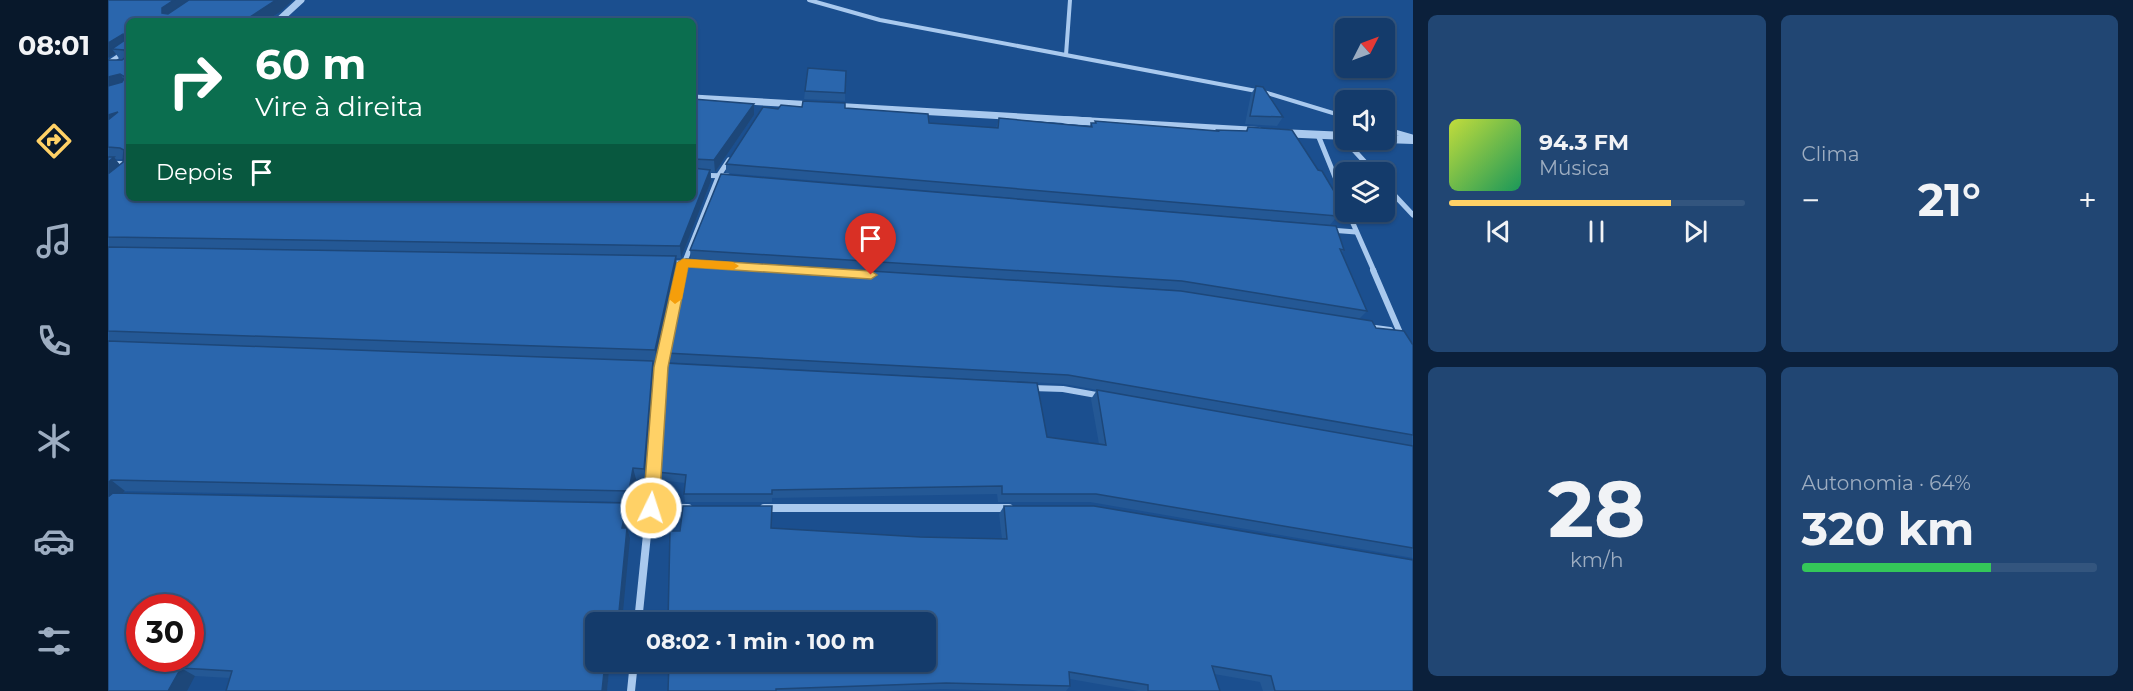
<!DOCTYPE html>
<html lang="pt">
<head>
<meta charset="utf-8">
<style>
	:root { --surface:#143b6b; --page:#214673; --text:#f1f3f6; --muted:#9dadc1; --line:#33557e; --accent:#ffd166 }
	body { margin:0; font-family:Montserrat,sans-serif; background:var(--page); color:var(--text); height:100vh; display:flex; flex-direction:column; font-size:22px; white-space:nowrap }
	* { box-sizing:border-box; margin:0 }
	p { font-size:20px; color:var(--muted) }
	.icon { flex:none; width:33px; height:33px; fill:none; stroke:currentColor; stroke-width:2; stroke-linecap:round; stroke-linejoin:round }
	.map { position:relative; flex:1; overflow:hidden }
	.panel { display:flex; flex-direction:column; gap:15px; padding:15px; background:#0b203b; width:720px }
	.panel>* { flex:none }
	.top-card { position:absolute; left:18px; top:18px; width:570px; height:183px; border-radius:9px; box-shadow:0 2px 4px #0004,0 0 0 2px var(--line); background:#0b6e4f; color:#fff; overflow:hidden }
	.needle { width:39px; rotate:48deg }
	.buttons { position:absolute; left:1227px; top:18px; display:grid; gap:12px }
	.buttons a { display:grid; place-items:center; width:60px; height:60px; border-radius:9px; background:var(--surface); box-shadow:0 2px 4px #0004,0 0 0 2px var(--line); font-size:30px }
	.speed { position:absolute; left:18px; top:594px; display:flex; gap:12px; font-size:30px; font-weight:700; text-align:center }
	.speed>* { display:grid; place-content:center; width:78px; height:78px; border-radius:50%; background:var(--surface); box-shadow:0 2px 4px #0004,0 0 0 2px var(--line); line-height:1 }
	.speed .limit { border:9px solid #d22; background:#fff; color:#111 }
	.pin { position:absolute; display:grid; place-items:center; width:51px; height:51px; color:#fff; margin:-62px -26px; border-radius:50% 50% 50% 0; rotate:-45deg; box-shadow:0 0 6px #0007 }
	.pin .icon { rotate:45deg }
	.me { position:absolute; width:66px; margin:-33px; rotate:4deg; stroke-linejoin:round; filter:drop-shadow(0 0 4px #0008) }
	.turn { display:flex; align-items:center; gap:21px; height:126px; padding:0 30px; font-size:27px }
	.turn .icon { width:78px; height:78px; stroke-width:2.5 }
	.turn b { display:block; font-size:42px; line-height:51px }
	.then { display:flex; align-items:center; height:57px; padding:0 30px; background:#0003; gap:12px; font-size:22px }
	.big { font-size:45px; font-weight:700; line-height:1.1 }
	.panel .tile { flex:1; display:flex; flex-direction:column; justify-content:center; gap:9px; min-width:0; padding:0 21px; border-radius:9px; background:var(--page) }
	.panel .dial { align-items:center; gap:0 }
	.dial b { font-size:78px; line-height:1 }
	.song { display:flex; align-items:center; gap:18px }
	.cover { width:72px; height:72px; border-radius:9px; background:linear-gradient(135deg,hsl(70 70% 55%),hsl(150 70% 35%)) }
	.played { height:6px; border-radius:3px; background:linear-gradient(90deg,var(--accent) 75%,var(--line) 75%) }
	.keys { display:flex; justify-content:space-around; direction:ltr }
	.heat { display:flex; justify-content:space-between; align-items:center; font-size:33px; direction:ltr }
	.charge { height:9px; border-radius:4px; background:linear-gradient(90deg,#34c759 64%,var(--line) 0) }
	.panel .tiles { flex:1; display:grid; gap:15px; grid-template-columns:repeat(2,1fr) }
	.trip { position:absolute; left:477px; top:612px; width:351px; height:60px; border-radius:9px; background:var(--surface); box-shadow:0 2px 4px #0004,0 0 0 2px var(--line); font-weight:700; line-height:60px; text-align:center }
	main { display:flex; flex:1; min-height:0 }
	.tab-bar { display:flex; flex-direction:column; width:108px; justify-content:space-around; align-items:center; background:#08182b; color:var(--muted) }
	.tab-bar .icon { width:42px; height:42px }
	.tab-bar .current { color:var(--accent) }
	.tab-bar b { font-size:27px; color:var(--text) }
	.map>svg:first-child { display:block }
</style>
</head>
<body>
<main>
<nav class="tab-bar">
<b>08:01</b>
<svg class="icon current" aria-label="directions" viewBox="0 0 24 24"><path d="M12 3l9 9-9 9-9-9zM9 14v-3h6M13 9l2 2-2 2"/></svg>
<svg class="icon" aria-label="music" viewBox="0 0 24 24"><path d="M9 18V5l10-2v13"/><circle cx="6" cy="18" r="3"/><circle cx="16" cy="16" r="3"/></svg>
<svg class="icon" aria-label="phone" viewBox="0 0 24 24"><path d="M5 4h4l2 5-3 2q2 4 5 5l2-3 5 2v4C11 20 4 13 5 4z"/></svg>
<svg class="icon" aria-label="climate" viewBox="0 0 24 24"><path d="M12 3v18M4 7l16 10M4 17L20 7"/></svg>
<svg class="icon" aria-label="car" viewBox="0 0 24 24"><path d="M5 17H2v-5l4-1 3-4h7l3 4 3 1v5h-3M9 17h6M6 11h13"/><circle cx="7" cy="17" r="2"/><circle cx="17" cy="17" r="2"/></svg>
<svg class="icon" aria-label="filters" viewBox="0 0 24 24"><path d="M4 7h16M4 17h16"/><circle cx="9" cy="7" r="2"/><circle cx="15" cy="17" r="2"/></svg>
</nav>
<div class="map">
<svg width="1305" height="691" viewBox="0 0 1305 691">
	<rect width="100%" height="100%" fill="#1b4f8f"/>
	<g fill="none" stroke-linecap="round" stroke-linejoin="round">
		<g stroke="#a9c9ee" stroke-width="4">
			<path d="M701,0L772,20L1159,93L1238,117"/>
			<path d="M958,55L962,0"/>
			<path d="M0,63L21,49"/>
		</g>
		<g stroke="#a9c9ee" stroke-width="5">
			<path d="M1276,129L1304,137"/>
			<path d="M1210,135L1238,204"/>
			<path d="M1233,136L1266,172"/>
			<path d="M0,163L21,164"/>
			<path d="M585,175L620,176"/>
			<path d="M1276,184L1305,215"/>
			<path d="M1240,212L1266,271"/>
			<path d="M1222,230L1248,232"/>
			<path d="M562,263H584"/>
			<path d="M573,271L611,175L621,160"/>
		</g>
		<g stroke="#a9c9ee" stroke-width="6">
			<path d="M1265,270L1293,335"/>
			<path d="M1260,327L1282,330"/>
			<path d="M540,367L563,368"/>
			<path d="M924,388L955,389L994,396"/>
			<path d="M547,458L553,367L574,270"/>
		</g>
		<g stroke="#a9c9ee" stroke-width="8">
			<path d="M512,507L580,508"/>
			<path d="M656,508H901"/>
			<path d="M530,622L547,457"/>
			<path d="M523,691L526,662"/>
		</g>
		<g stroke="#a9c9ee" stroke-width="7">
			<path d="M170,21L193,0"/>
			<path d="M585,98L707,105"/>
			<path d="M723,106L982,121"/>
		</g>
		<g stroke="#a9c9ee" stroke-width="8">
			<path d="M957,120L1150,131"/>
			<path d="M1172,133L1238,136"/>
			<path d="M1276,139L1305,140"/>
		</g>
	</g>
	<g fill="#245895" fill-rule="evenodd">
		<path d="M0,0L172,12L158,21H21V198H585V99L646,115L607,172H603V181L573,258H568L569,268L549,362L546,361L547,372L539,480L528,479L524,502L17,491L15,493L522,514L519,528L522,538L488,622L502,662L499,691H118L122,678L87,676L0,691V60H14H12L8,54L0,58ZM7,159H15V162L12,165Z"/>
		<path d="M1148,86L1175,117L1169,126L1137,124L1143,94Z"/>
		<path d="M697,91L737,93V101L696,99Z"/>
		<path d="M694,107L737,108L821,123L888,128L891,118L982,126L983,123H987V121L1108,131L1109,130L1138,131L1140,127L1236,208L1222,225L618,173V164L670,109Z"/>
		<path d="M582,250H1236L1233,253L1259,311L1251,319L1268,328L1305,345V446L956,384L559,362L558,353L1192,310L1068,290L583,259Z"/>
		<path d="M989,390L1305,446V558L982,502H890L889,494L664,498V502H577L576,494L577,483L551,480L549,472L939,437L991,444L983,399Z"/>
		<path d="M896,506L1305,691H1155L1152,682L1106,674L1112,691H1030L962,679V686L958,691H902L834,689L777,691H560L663,528L812,537L894,539L891,514Z"/>
	</g>
	<g fill="#1d4779">
		<path d="M66,0H89L61,19L54,13V8Z"/>
		<path d="M168,0H185L172,12L158,21H136Z"/>
		<path d="M15,34L21,43L4,49L8,54L0,58V43Z"/>
		<path d="M12,74L20,85L0,91V77Z"/>
		<path d="M646,104V115L607,172L606,160Z"/>
		<path d="M10,112L0,129V115Z"/>
		<path d="M6,157L15,169L0,181V162Z"/>
		<path d="M602,170L603,181L573,258L572,246Z"/>
		<path d="M568,256L569,268L549,362L547,350Z"/>
		<path d="M545,361L547,372L539,480L536,469Z"/>
		<path d="M525,468L528,479L524,502L521,491Z"/>
		<path d="M3,480L17,491L0,507V483Z"/>
		<path d="M519,503L522,514L519,528L522,538L514,622H510L514,528Z"/>
		<path d="M497,662H502L499,691H494Z"/>
		<path d="M73,668L87,676L79,691H60Z"/>
	</g>
	<g fill="#2a66ad" stroke="#1d4779" stroke-width="1.5" fill-rule="evenodd">
		<path d="M0,0H66L54,8V13L60,14L81,0H168L136,21H21V198H585V168L602,170L572,246L0,237V174L15,162L16,150L12,148L0,147V120L10,112L0,115V86L14,82L17,77L12,74L0,77V60H14L19,56L16,50L4,49L17,40L15,34L0,43Z"/>
		<path d="M700,68L738,71L737,93L697,91Z"/>
		<path d="M1148,86L1155,87L1175,117L1142,116Z"/>
		<path d="M585,99L646,104L606,160L585,159Z"/>
		<path d="M695,101L737,103V108L820,114L821,123L890,128L891,118L984,127L983,123H988L987,121L1110,131L1109,130L1139,131L1140,127L1184,130L1210,170L1214,171L1236,208L1229,216L618,164L655,107L670,109L673,105L694,107Z"/>
		<path d="M0,157H6L0,162Z"/>
		<path d="M613,174L1228,226L1236,250L1232,249L1259,311L1074,281L582,250Z"/>
		<path d="M0,247L568,256L547,350L0,331Z"/>
		<path d="M578,259L1073,291L1264,321L1268,328L1296,331L1305,345V435L960,375L558,353Z"/>
		<path d="M0,341L545,361L536,469L525,468L521,491L3,480L0,483Z"/>
		<path d="M556,363L929,383L939,437L998,445L989,390L1305,446V548L988,494H894V486L664,490V494H576L578,475L549,472Z"/>
		<path d="M5,493L519,503L514,528H519L510,622H488V662H497L494,691H118L124,671L73,668L60,691H0V497ZM32,608H82V658H32Z"/>
		<path d="M575,506H664L663,528L812,537L899,539L896,506H986L1305,560V691H1167L1163,676L1104,666L1112,691H1040V685L961,672L962,686L838,683L668,689V691H560L561,662H818V622H560L562,531H572Z"/>
	</g>
	<path fill="#ffd166" stroke="#a68842" stroke-width="1.5" d="M575,259L763,271L769,275L763,279L580,267L560,367L551,508L549,513L543,515L537,513L535,508L546,367L569,263Z"/>
	<path fill="#f59e0b" d="M575,259L625,262L631,266L625,270L580,267L574,299L567,304L561,299L569,263Z"/>
</svg>
<div class="buttons">
<a><svg class="needle" viewBox="-14 -14 28 28"><path d="M0-13l5 13h-10z" fill="#e53935"/><path d="M0 13l5-13h-10z" fill="#9dadc1"/></svg></a>
<a><svg class="icon" aria-label="sound" viewBox="0 0 24 24"><path d="M4 9h4l5-4v14l-5-4H4zM17 9q2 3 0 6"/></svg></a>
<a><svg class="icon" aria-label="layers" viewBox="0 0 24 24"><path d="M12 4l9 5-9 5-9-5zM3 14l9 5 9-5"/></svg></a>
</div>
<div class="speed"><div class="limit">30</div></div>
<div class="pin" style="left:763px;top:275px;background:#d93025"><svg class="icon" aria-label="arrive" viewBox="0 0 24 24"><path d="M6 21V4h12l-3 4 3 4H6"/></svg></div>
<svg class="me" style="left:543px;top:508px" viewBox="-20 -20 40 40"><circle r="17" fill="#ffd166" stroke="#fff" stroke-width="3"/><path d="M0-11L8 9 0 5-8 9z" fill="#fff"/></svg>
<div class="trip">08:02 · 1 min · 100 m</div>
<div class="top-card">
<div class="turn"><svg class="icon" aria-label="right" viewBox="0 0 24 24"><path d="M7 20v-9h11M14 6l5 5-5 5"/></svg><div><b>60 m</b>Vire à direita</div></div>
<div class="then">Depois<svg class="icon" aria-label="arrive" viewBox="0 0 24 24"><path d="M6 21V4h12l-3 4 3 4H6"/></svg></div>
</div>
</div>
<section class="panel">
<div class="tiles">
<div class="tile">
<div class="song"><i class="cover"></i><div><b>94.3 FM</b><p>Música</p></div></div>
<div class="played"></div>
<div class="keys"><svg class="icon" aria-label="previous" viewBox="0 0 24 24"><path d="M18 5L8 12l10 7zM5 5v14"/></svg><svg class="icon" aria-label="pause" viewBox="0 0 24 24"><path d="M8 5v14M16 5v14"/></svg><svg class="icon" aria-label="next" viewBox="0 0 24 24"><path d="M6 5l10 7-10 7zM19 5v14"/></svg></div>
</div>
<div class="tile"><p>Clima</p>
<div class="heat"><a>−</a><b class="big">21°</b><a>+</a></div>
</div>
<div class="tile dial"><b>28</b><p>km/h</p></div>
<div class="tile"><p>Autonomia · 64%</p><b class="big">320 km</b><div class="charge"></div></div>
</div>
</section>
</main>
</body>
</html>
